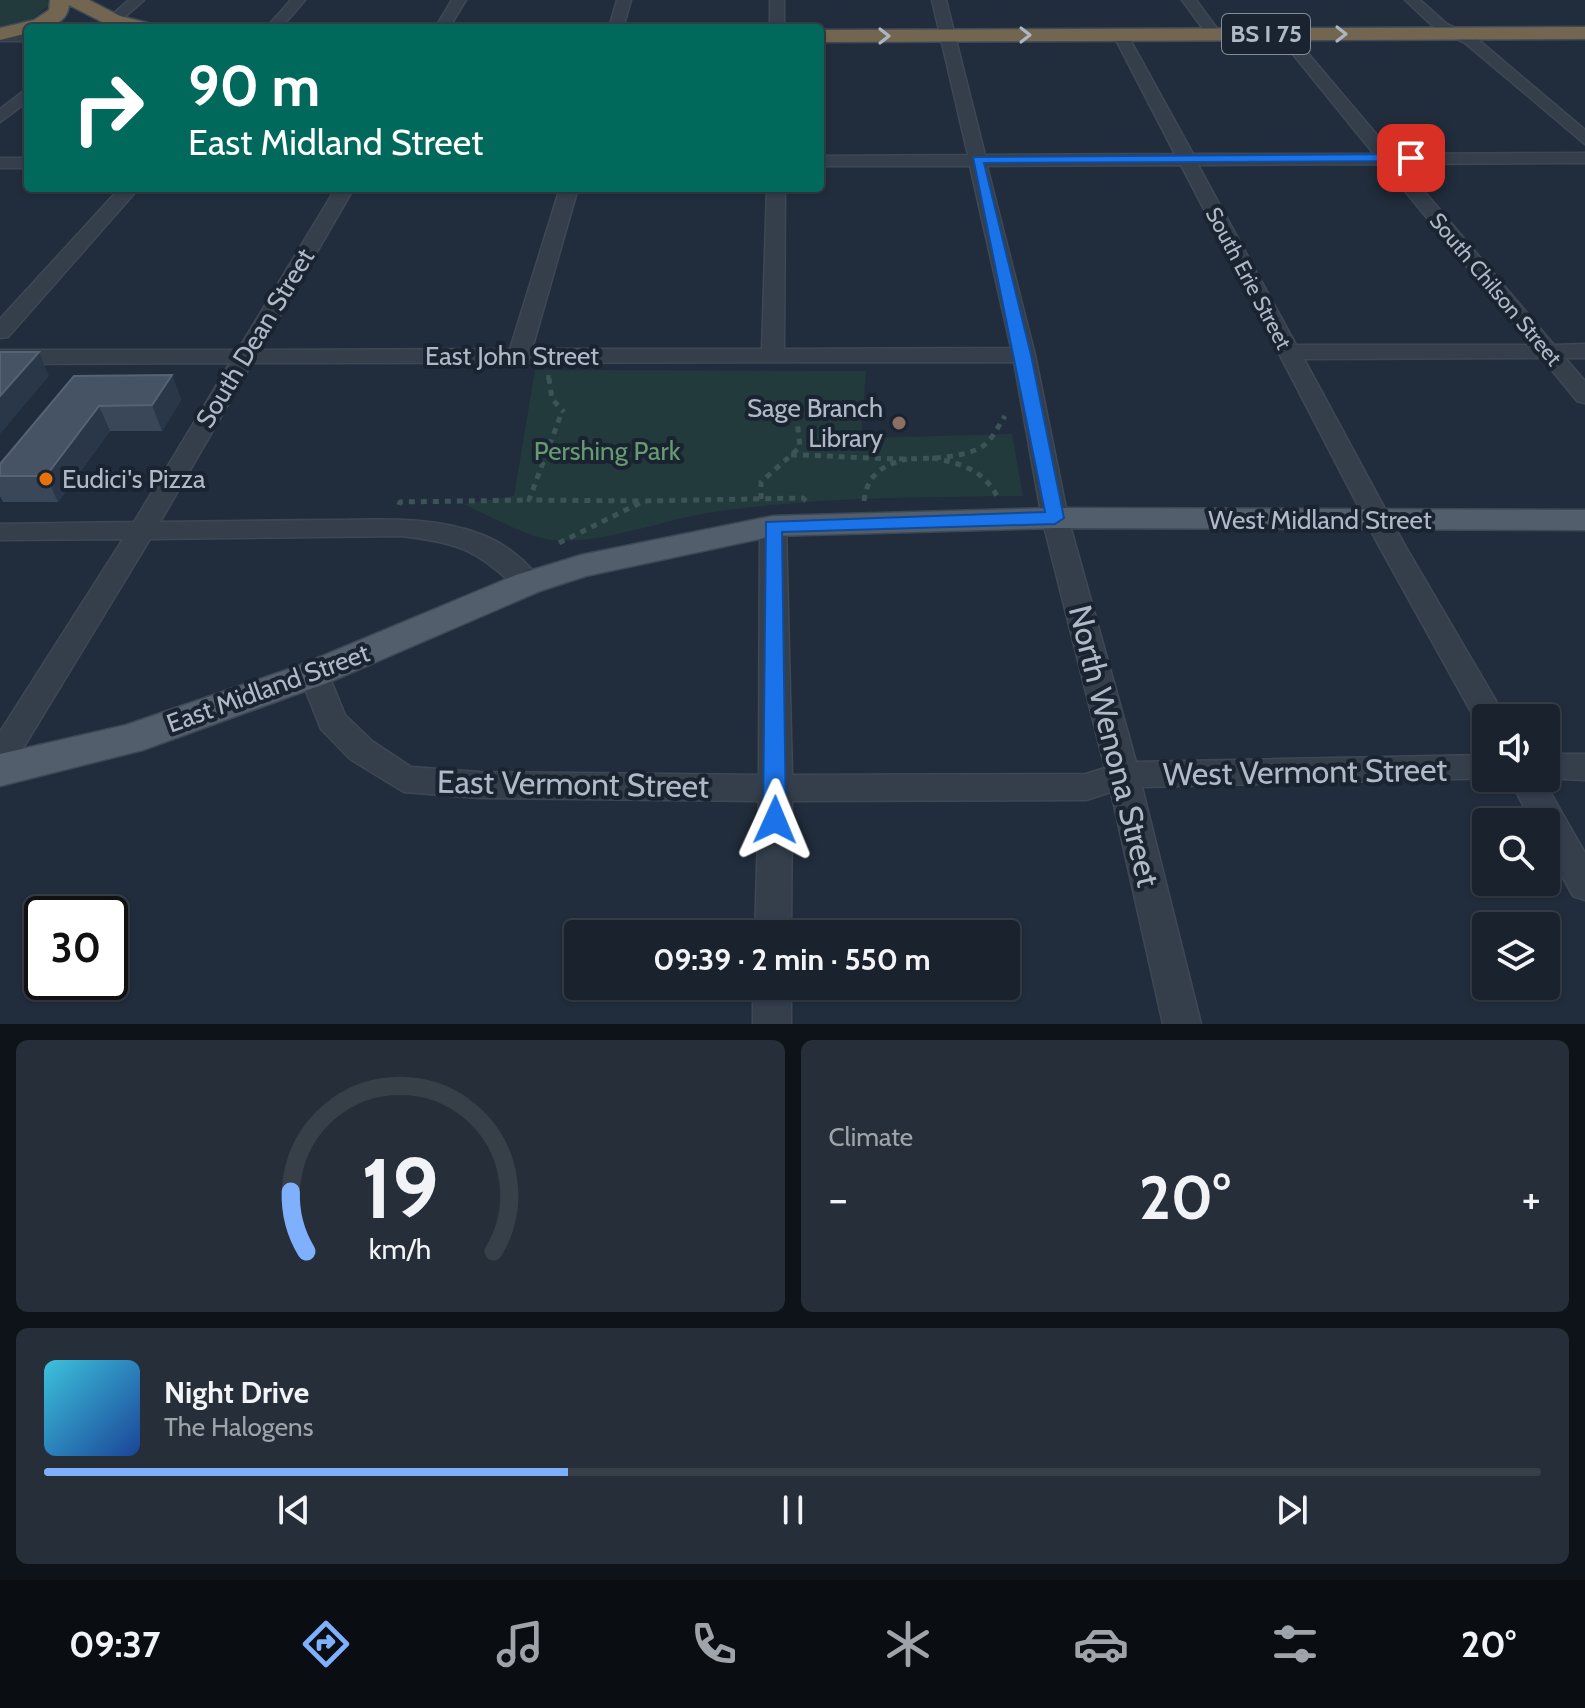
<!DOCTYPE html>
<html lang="en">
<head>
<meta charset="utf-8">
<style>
	:root { --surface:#19222d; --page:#262f39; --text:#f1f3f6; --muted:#9fa4aa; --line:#373f49; --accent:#7fb0fe }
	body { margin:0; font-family:Cabin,sans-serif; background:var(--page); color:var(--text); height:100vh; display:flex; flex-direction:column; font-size:30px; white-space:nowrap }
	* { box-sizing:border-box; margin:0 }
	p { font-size:26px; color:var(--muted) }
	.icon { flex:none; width:44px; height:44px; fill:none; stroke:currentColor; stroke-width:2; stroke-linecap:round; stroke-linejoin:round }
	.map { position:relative; height:1024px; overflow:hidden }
	.details { display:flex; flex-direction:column; gap:16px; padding:16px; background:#0e1319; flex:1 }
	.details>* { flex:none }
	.hud { position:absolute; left:24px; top:24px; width:800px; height:168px; border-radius:8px; box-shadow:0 2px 6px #0004,0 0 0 2px var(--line); background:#00695c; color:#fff; overflow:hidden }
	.fabs { position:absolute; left:1472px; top:704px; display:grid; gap:16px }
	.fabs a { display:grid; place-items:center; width:88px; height:88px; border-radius:8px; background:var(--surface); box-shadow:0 2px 6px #0004,0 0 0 2px var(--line); font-size:40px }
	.speed { position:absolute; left:24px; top:896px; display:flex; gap:16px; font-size:40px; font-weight:700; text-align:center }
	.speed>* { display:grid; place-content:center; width:104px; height:104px; border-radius:50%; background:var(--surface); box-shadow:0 2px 6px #0004,0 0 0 2px var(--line); line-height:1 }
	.speed .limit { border:4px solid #111; border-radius:12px; background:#fff; color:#111 }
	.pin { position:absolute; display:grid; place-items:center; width:68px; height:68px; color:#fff; margin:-34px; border-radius:16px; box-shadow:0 4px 12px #0006 }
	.me { position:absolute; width:88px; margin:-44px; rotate:1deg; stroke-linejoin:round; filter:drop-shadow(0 0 6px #0008) }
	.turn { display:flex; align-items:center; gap:28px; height:168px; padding:0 32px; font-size:36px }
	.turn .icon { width:104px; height:104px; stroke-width:2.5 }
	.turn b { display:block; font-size:56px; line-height:68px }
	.big { font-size:60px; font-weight:700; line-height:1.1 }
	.details .widget { flex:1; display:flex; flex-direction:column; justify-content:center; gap:12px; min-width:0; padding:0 28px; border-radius:12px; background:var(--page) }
	.details .dial { align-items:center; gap:0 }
	.dial svg { height:208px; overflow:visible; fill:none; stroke:var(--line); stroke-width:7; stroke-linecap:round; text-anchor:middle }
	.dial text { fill:var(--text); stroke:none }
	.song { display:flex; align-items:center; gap:24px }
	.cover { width:96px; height:96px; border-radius:12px; background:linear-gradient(135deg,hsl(190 70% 55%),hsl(220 70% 35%)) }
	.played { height:8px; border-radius:4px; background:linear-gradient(90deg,var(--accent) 35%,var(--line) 35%) }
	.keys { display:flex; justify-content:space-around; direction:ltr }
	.heat { display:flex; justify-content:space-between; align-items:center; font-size:44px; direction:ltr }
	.details .tiles { flex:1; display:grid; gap:16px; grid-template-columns:1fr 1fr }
	.widget:last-child { grid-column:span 2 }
	.trip { position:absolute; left:564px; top:920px; width:456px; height:80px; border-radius:8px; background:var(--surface); box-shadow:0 2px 6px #0004,0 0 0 2px var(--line); font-weight:700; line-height:80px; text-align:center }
	.tab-bar { display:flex; height:128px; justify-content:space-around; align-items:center; background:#0a0e12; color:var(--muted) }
	.tab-bar .icon { width:56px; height:56px }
	.tab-bar .on { color:var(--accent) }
	.tab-bar b { font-size:36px; color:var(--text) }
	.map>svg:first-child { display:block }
</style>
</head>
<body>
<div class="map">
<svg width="1585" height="1024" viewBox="0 0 1585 1024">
	<rect width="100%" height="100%" fill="#212d3c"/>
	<g fill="#233a3d">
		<path d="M0,0H47L49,4C35,20 21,26 0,29Z"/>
		<path d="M535,370L866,371L861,438L1012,434L1023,496C921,497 821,497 720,511C665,518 608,544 553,540C529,538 486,514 463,504L514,496Z"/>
	</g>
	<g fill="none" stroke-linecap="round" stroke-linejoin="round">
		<defs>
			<g id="minor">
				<path d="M129,0H144L112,28H97Z"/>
				<path d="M291,0H305L281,28H266Z"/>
				<path d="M452,0H466L449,28H435Z"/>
				<path d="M617,0H631L623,28H609Z"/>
				<rect x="770" y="0" width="14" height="28"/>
				<path d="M932,0H946L985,155L1175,154L1113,34L1120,30L1127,34L1193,154H1374L1279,37V31H1289L1393,154L1585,153V163L1401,164L1554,345L1585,344V358H1565L1585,381V403L1577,401L1542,358L1304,359L1404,544L1506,718H1486V728L1479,726L1378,544L1181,165L987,166L1035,355L1068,518L1136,762L1486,755V778H1494L1142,787L1201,1024H1163L1111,792L1086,800L792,801L791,934H755L759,801L480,798L404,792L350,759L321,729L299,674L303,666L314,663L325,666L345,715L372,741L411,767L480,772L759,775L760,526L764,520H782L786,526L792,775L1086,774L1105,768L1042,518L1014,362L252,363L160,522C216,521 271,521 327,520C377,520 431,515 480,534C503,542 529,562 542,583L538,590H518C479,550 456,542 401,536L150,539L11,768L0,771V732L123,539L0,540V524L134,522L230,363L0,364V350H238L336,188H354L260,350L510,349L560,188H578L532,349H762L767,188H785L784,349L1011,348L970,166H820V156L968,155ZM1383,164L1531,345H1296L1198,165Z"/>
				<path d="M1182,0H1196L1221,34L1219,37H1209Z"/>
				<path d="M1405,0H1420L1447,24L1475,37L1585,130V144L1465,43L1437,30Z"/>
				<rect x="0" y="33" width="28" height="8"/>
				<path d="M28,88V101L0,122V109Z"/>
				<rect x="0" y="158" width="28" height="10"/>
				<path d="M120,188H139L8,337L0,338V319Z"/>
				<path d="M1546,754H1585V780L1542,778L1585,853V900L1573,896L1546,847V822H1532L1509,778H1546Z"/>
				<rect x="753" y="986" width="38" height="38"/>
			</g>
			<path id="major" d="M1055,508L1585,510V530L1055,528L773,536L586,576L540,591L327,683L143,750L0,786V754L126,725L301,665L516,575L581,555L773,516Z"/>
			<g id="highway">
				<path d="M50,0H89L120,16L152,24L155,28L106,24L69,5C67,26 45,28 28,28V33L0,40V28L34,20L49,10Z"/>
				<path d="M1585,27V39L820,42V30Z"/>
			</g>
		</defs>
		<use href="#minor" stroke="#3e4855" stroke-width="3"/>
		<use href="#major" stroke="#3e4855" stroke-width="3"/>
		<use href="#highway" stroke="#404957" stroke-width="3"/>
		<path stroke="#3c5456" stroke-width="4" stroke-dasharray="5 5" stroke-linecap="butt" d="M548,380L549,372"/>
		<g stroke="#3c5456" stroke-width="5" stroke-dasharray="6 6" stroke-linecap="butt">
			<path d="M549,378L552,399L564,412"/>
			<path d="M560,417L529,500L643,501"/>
			<path d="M791,455C835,454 949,469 983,446C993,439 998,426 1005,416"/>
			<path d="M932,458C961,463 984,470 998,498"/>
			<path d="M761,499V482L800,447L797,420"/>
			<path d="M864,501C867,475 882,465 907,459"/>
			<path d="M399,505L400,502L529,500"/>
			<path d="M559,543L644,501L803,498L807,502"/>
		</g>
		<use href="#minor" fill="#353f4c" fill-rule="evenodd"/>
		<use href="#major" fill="#535e6d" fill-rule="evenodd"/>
		<use href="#highway" fill="#736651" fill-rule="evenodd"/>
	</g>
	<path fill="#394759" d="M172,375L181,400L162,431H110L58,502H3L0,496V464L74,376Z"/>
	<g fill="#2a3749">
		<path d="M39,352L49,376L0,434V396Z"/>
		<path d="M172,375L181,400L162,431L152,405Z"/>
		<path d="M99,406L110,431L58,502L46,476Z"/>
	</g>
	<g fill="#465365" stroke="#566375" stroke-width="2">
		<path d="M0,352H39L0,396Z"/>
		<path d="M172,375L152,405L99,406L46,476H0V464L74,376Z"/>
	</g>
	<defs><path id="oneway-chevron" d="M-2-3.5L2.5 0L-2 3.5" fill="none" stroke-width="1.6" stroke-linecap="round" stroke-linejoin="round" transform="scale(2)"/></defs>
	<g stroke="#adb5c2">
		<use href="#oneway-chevron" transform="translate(1341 34)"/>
		<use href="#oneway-chevron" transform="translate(1025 35)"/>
		<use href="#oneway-chevron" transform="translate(884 36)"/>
	</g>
	<path fill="#1a73e8" stroke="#114b97" stroke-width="2" d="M1411,154L1415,155V161L984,163L1031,355L1064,518L1055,524L782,532L786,820L783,827L775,830L766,827L763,820L766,522L1045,512L973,157Z"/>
	<circle fill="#8d6e63" stroke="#1a2431" stroke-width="3" cx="899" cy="423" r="8"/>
	<circle fill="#e8710a" stroke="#1a2431" stroke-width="3" cx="46" cy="479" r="8"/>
	<g text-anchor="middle" stroke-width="8" stroke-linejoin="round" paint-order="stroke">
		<g font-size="22" fill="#b0b9c8" stroke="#1a2431">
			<text transform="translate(1249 278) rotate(62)" y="8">South Erie Street</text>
			<text transform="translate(1496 289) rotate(50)" y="8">South Chilson Street</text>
		</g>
		<rect fill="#1a2431" stroke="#838c9b" stroke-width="2" x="1222" y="14" width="88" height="40" rx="6"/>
		<g font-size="24" font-weight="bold" fill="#b0b9c8">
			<text x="1266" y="42">BS I 75</text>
		</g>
		<g font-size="26" fill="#b0b9c8" stroke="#1a2431">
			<text transform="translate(255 338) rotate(-59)" y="9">South Dean Street</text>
			<text x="512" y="365">East John Street</text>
			<text x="1320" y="529">West Midland Street</text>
			<text transform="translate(268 688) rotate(-20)" y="9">East Midland Street</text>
		</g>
		<g font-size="26" fill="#b0b9c8" stroke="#1a2431" text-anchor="end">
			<text x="883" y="417">Sage Branch<tspan x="883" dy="30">Library</tspan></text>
			<text x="62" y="488" text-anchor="start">Eudici's Pizza</text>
		</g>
		<g font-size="26" fill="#669b72" stroke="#1a2431">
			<text x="607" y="460">Pershing Park</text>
		</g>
		<g font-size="32" fill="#b0b9c8" stroke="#1a2431">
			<text transform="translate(1114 746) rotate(76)" y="11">North Wenona Street</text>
			<text transform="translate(1305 772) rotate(-1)" y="11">West Vermont Street</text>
			<text transform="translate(573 784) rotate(1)" y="11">East Vermont Street</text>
		</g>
	</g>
</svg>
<div class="fabs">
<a><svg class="icon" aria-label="sound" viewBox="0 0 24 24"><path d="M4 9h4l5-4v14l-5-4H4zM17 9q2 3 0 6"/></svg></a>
<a><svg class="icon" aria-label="search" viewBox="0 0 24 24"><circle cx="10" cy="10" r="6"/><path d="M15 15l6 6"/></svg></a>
<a><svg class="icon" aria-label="layers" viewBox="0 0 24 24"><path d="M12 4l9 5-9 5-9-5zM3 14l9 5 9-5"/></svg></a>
</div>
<div class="speed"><div class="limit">30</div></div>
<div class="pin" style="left:1411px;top:158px;background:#d93025"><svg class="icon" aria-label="arrive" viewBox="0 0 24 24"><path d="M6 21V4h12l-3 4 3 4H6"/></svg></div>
<svg class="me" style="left:775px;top:820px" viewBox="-20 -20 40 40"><path d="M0-17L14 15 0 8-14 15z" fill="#1a73e8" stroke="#fff" stroke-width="4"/></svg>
<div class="trip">09:39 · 2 min · 550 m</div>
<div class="hud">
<div class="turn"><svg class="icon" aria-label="right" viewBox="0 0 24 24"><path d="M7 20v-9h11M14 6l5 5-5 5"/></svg><div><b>90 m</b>East Midland Street</div></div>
</div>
</div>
<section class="details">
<div class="tiles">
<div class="widget dial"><svg viewBox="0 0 100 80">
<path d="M14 69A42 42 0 1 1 86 69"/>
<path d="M14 69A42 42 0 0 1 8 46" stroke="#7fb0fe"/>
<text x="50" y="56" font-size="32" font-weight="700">19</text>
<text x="50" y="72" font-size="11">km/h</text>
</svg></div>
<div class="widget"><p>Climate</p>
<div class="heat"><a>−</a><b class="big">20°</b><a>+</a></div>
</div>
<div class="widget">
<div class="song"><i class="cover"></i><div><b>Night Drive</b><p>The Halogens</p></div></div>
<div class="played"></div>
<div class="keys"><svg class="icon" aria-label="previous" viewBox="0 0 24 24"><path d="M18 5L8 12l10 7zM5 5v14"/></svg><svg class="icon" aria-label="pause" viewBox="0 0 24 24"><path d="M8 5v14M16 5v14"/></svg><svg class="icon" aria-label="next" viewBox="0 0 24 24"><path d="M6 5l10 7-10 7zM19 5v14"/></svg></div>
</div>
</div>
</section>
<nav class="tab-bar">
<b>09:37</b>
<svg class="icon on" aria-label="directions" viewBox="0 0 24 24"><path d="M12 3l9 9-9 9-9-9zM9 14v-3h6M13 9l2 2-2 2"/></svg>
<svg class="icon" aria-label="music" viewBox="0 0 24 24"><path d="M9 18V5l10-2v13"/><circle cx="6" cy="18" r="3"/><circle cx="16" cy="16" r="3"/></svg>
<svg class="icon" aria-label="phone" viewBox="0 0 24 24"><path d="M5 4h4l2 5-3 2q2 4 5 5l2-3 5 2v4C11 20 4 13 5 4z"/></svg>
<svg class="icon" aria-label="climate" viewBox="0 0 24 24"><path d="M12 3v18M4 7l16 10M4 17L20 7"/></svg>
<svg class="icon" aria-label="car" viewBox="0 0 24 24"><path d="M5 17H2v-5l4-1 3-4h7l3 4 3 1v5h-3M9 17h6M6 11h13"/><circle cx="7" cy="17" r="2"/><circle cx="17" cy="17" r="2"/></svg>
<svg class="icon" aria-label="filters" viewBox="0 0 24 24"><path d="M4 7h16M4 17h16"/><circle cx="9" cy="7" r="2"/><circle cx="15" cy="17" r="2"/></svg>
<b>20°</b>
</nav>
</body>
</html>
